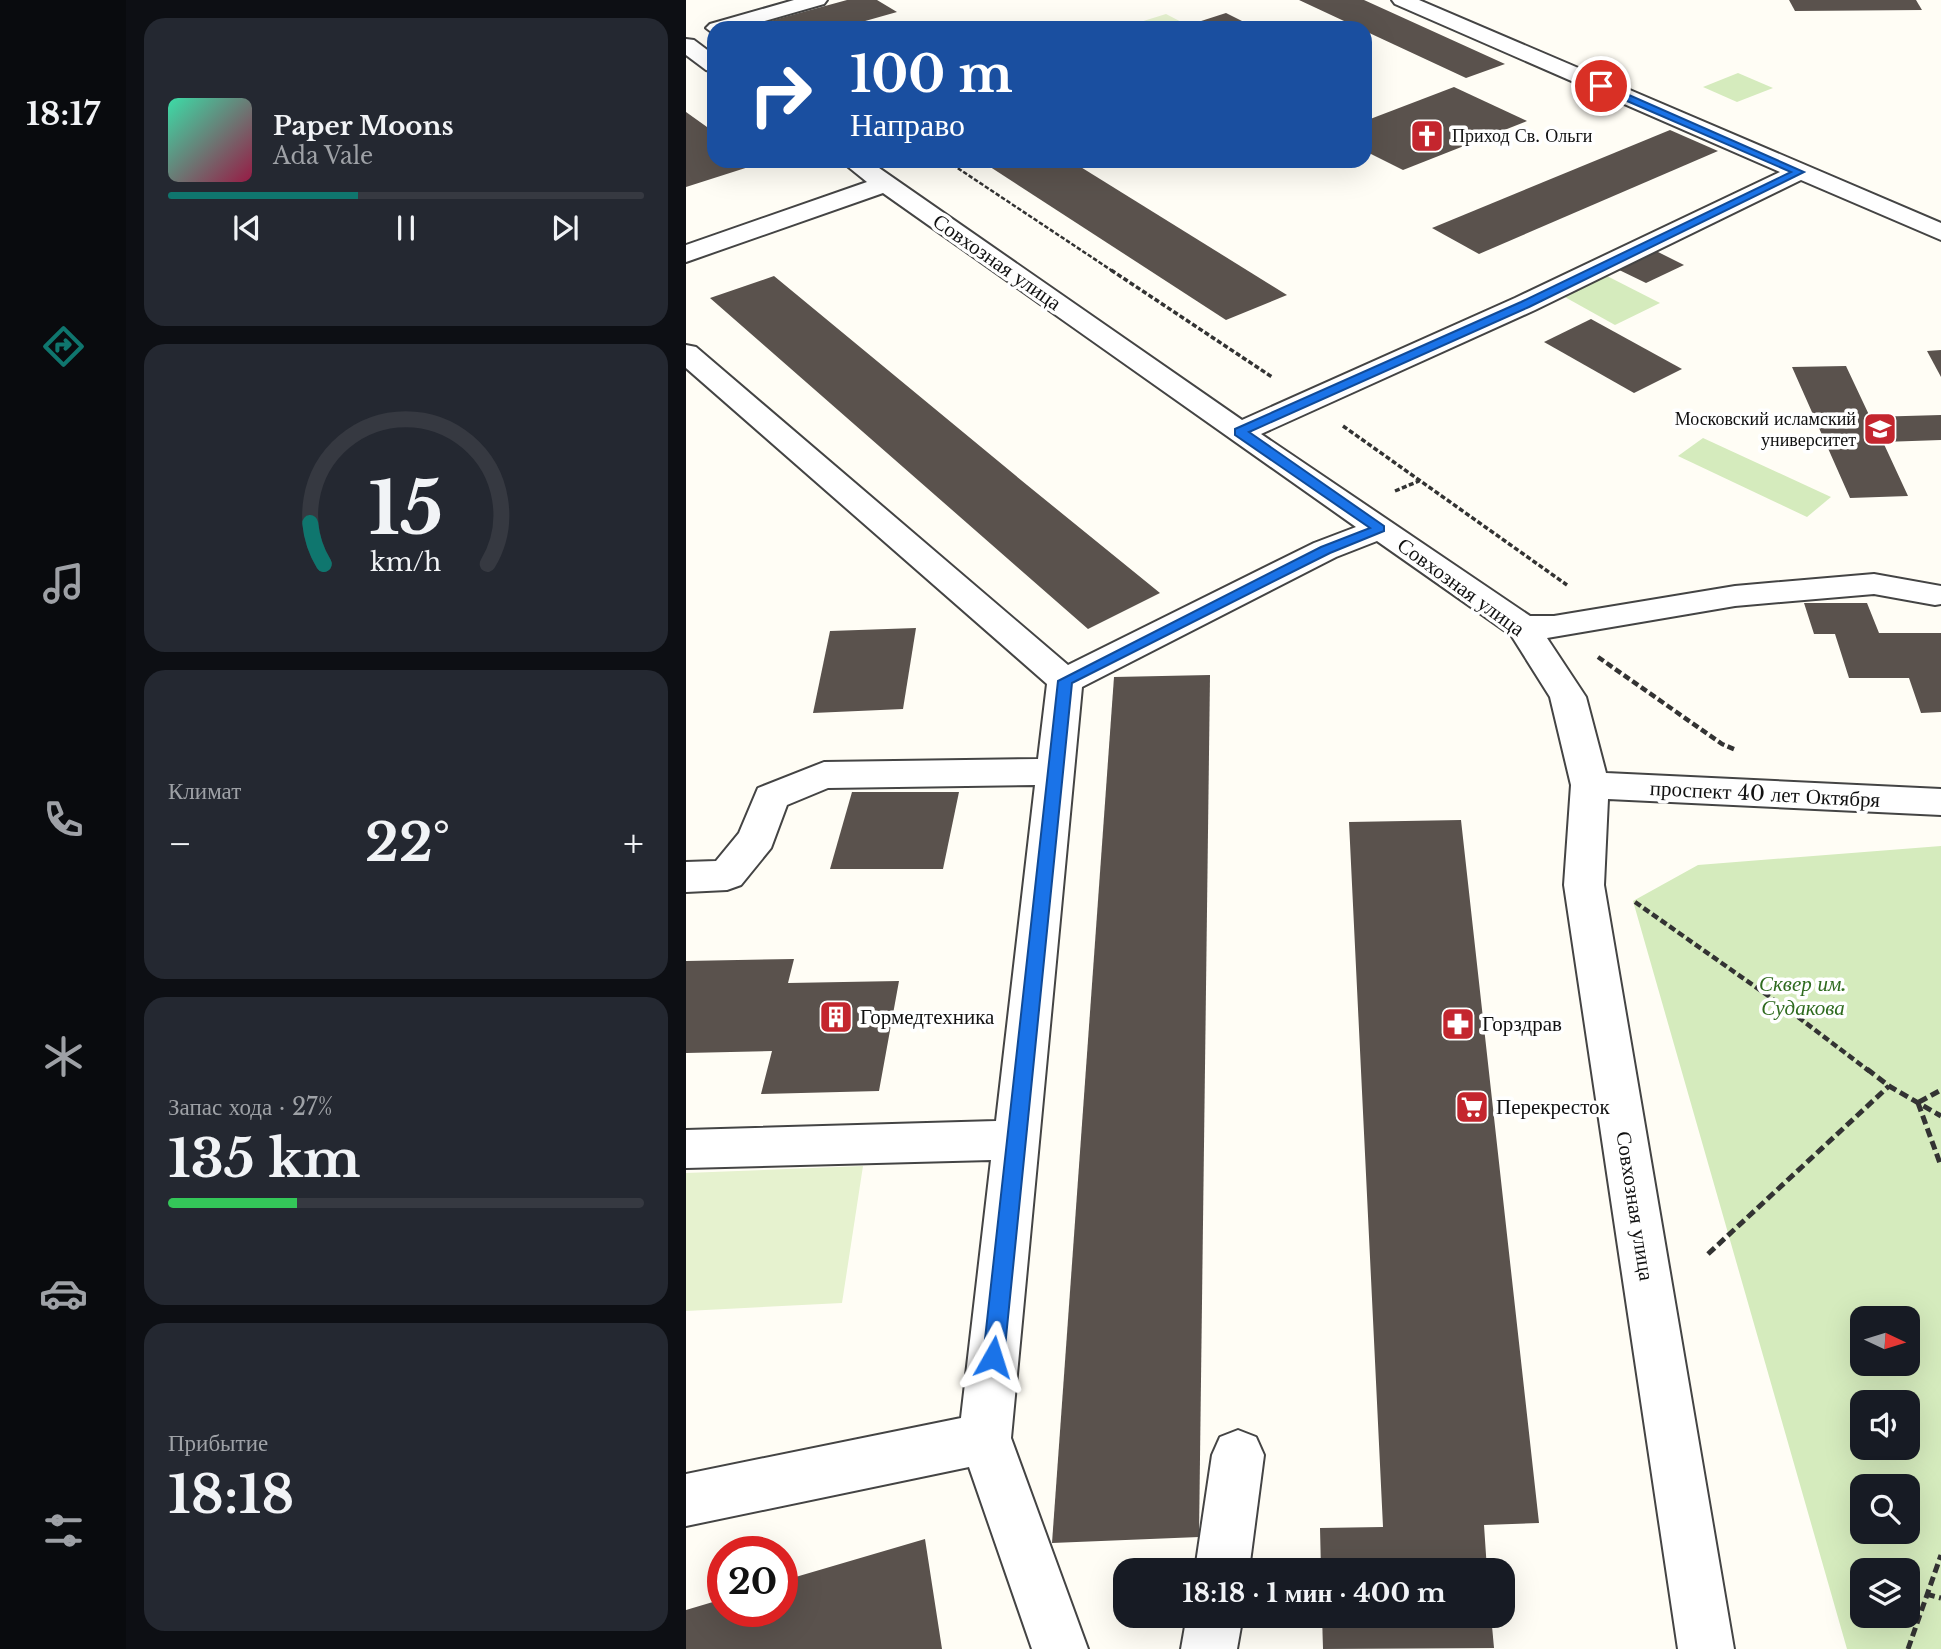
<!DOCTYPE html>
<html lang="ru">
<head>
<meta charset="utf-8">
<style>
	:root { --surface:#171b24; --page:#242831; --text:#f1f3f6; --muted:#9ea1a6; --line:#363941; --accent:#0f766e }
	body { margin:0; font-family:"Libre Baskerville",serif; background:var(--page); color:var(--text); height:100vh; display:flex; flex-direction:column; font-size:26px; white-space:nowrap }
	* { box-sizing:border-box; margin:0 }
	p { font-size:23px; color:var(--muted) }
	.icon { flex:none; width:38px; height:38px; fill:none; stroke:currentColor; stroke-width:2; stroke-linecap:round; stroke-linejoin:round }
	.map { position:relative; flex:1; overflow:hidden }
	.details { display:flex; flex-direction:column; gap:18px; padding:18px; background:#0d0f14; width:560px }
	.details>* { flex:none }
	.top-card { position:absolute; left:21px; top:21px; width:665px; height:147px; border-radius:21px; box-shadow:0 7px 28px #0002; background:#1a4fa0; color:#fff; overflow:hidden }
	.needle { width:46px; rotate:94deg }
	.tools { position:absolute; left:1164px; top:1306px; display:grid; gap:14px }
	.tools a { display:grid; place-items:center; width:70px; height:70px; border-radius:14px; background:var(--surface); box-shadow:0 7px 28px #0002; font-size:35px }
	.speed { position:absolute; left:21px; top:1536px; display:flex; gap:14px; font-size:35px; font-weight:700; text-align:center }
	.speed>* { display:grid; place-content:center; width:91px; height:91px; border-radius:50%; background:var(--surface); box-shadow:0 7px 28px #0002; line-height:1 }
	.speed .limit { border:10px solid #d22; background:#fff; color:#111 }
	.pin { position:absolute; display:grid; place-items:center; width:60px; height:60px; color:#fff; margin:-30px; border:4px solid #fff; border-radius:50%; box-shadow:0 2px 7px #0007 }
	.me { position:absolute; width:77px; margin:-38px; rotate:6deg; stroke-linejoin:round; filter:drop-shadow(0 0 5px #0008) }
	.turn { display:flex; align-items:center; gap:24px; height:147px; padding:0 28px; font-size:32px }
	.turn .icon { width:91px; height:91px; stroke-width:2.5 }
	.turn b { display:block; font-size:49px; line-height:60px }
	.big { font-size:52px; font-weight:700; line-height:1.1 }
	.details .widget { flex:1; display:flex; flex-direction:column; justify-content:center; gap:10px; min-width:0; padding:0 24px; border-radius:21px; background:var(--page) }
	.details .dial { align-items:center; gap:0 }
	.dial svg { height:182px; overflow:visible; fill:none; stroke:var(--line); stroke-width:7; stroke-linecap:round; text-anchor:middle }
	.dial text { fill:var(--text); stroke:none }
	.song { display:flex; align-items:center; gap:21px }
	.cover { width:84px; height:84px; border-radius:10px; background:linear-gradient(135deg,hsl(160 70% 55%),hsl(340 70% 35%)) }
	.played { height:7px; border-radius:4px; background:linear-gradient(90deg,var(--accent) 40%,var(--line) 40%) }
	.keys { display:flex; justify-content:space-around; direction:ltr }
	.heat { display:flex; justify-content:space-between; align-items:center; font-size:38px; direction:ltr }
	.charge { height:10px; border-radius:5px; background:linear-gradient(90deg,#34c759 27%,var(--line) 0) }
	.trip { position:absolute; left:427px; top:1558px; width:402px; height:70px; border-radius:21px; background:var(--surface); box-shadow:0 7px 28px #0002; font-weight:700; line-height:70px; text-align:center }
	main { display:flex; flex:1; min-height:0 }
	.dock { display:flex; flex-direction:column; width:126px; justify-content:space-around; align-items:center; background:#090b0e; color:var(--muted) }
	.dock .icon { width:49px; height:49px }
	.dock .on { color:var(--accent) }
	.dock b { font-size:32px; color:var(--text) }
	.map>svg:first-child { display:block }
</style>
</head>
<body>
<main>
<nav class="dock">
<b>18:17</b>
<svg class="icon on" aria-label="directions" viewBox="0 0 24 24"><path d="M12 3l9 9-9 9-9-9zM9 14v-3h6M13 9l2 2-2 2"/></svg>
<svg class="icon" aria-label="music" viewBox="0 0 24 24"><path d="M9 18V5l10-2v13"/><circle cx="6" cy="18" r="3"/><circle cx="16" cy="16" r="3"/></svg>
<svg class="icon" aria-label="phone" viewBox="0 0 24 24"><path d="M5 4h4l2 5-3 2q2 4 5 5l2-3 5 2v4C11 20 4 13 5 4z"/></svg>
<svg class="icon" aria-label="climate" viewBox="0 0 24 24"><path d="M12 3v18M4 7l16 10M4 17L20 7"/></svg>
<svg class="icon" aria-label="car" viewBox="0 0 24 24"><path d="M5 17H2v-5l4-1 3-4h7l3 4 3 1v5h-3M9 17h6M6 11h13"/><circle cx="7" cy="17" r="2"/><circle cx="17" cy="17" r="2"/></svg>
<svg class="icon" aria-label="filters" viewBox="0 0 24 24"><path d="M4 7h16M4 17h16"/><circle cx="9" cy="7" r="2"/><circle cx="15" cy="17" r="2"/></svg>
</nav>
<section class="details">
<div class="widget">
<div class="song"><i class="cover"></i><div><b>Paper Moons</b><p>Ada Vale</p></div></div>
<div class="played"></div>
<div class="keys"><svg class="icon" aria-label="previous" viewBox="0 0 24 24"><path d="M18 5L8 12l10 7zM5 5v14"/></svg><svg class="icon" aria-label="pause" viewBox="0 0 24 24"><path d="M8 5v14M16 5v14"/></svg><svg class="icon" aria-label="next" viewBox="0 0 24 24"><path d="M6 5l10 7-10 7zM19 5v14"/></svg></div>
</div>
<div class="widget dial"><svg viewBox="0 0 100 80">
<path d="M14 69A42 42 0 1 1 86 69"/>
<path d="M14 69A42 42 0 0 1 8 51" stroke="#0f766e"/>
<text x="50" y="56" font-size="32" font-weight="700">15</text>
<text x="50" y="72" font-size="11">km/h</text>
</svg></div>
<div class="widget"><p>Климат</p>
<div class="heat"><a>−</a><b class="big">22°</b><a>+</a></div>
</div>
<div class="widget"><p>Запас хода · 27%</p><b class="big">135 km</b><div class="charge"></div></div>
<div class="widget"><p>Прибытие</p><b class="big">18:18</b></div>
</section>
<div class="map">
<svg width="1255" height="1649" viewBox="0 0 1255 1649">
	<rect width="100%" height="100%" fill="#fffdf5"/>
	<g fill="#d5ebbd" fill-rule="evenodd">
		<path d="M1052,73L1087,88L1051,102L1017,87Z"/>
		<path d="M921,276L974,303L929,325L877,296Z"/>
		<path d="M1017,438L1145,497L1121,517L992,456Z"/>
		<path d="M1255,846V1649H1161L947,901L1012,865ZM1176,1318H1222V1363H1176ZM1176,1402H1222V1447H1176ZM1176,1486H1222V1531H1176ZM1176,1570H1222V1615H1176Z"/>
	</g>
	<g fill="#e6f2cf">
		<path d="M480,14L507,28L438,27Z"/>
		<path d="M177,1166L156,1303L0,1311V1173Z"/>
	</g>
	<g fill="#5a524d">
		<path d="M161,0H191L211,12L165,25L170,28L66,26Z"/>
		<path d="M613,0H678L819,64L780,78L679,31V28H673Z"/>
		<path d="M1103,0H1230L1236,10L1109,11Z"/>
		<path d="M540,13L570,28H523L512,22Z"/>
		<path d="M768,87L841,121L717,170L679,151V121Z"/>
		<path d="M0,112L28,132V161H68L72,164L0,187Z"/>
		<path d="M984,130L1032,151L793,254L746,228Z"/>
		<path d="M295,161H385L601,295L540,320Z"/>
		<path d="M966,249L998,265L960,283L927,267Z"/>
		<path d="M88,276L341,485L474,593L402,629L24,298Z"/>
		<path d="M905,319L996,369L948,393L858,342Z"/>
		<path d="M1255,350V377L1241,351Z"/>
		<path d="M1160,366L1184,417L1255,415V440L1197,442L1222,496L1164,498L1106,367Z"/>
		<path d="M1118,603H1181L1193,633H1255V712L1235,713L1223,678H1163L1149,634H1128Z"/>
		<path d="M230,628L217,709L127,713L144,631Z"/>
		<path d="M524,675L513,1537L366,1543L428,677Z"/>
		<path d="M166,792H273L257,869H144Z"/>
		<path d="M775,820L853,1523L798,1525L801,1570H635L634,1528L697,1527L663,822Z"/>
		<path d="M108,959L102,983L213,981L193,1091L75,1094L86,1051L0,1053V961Z"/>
		<path d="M239,1539L256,1649H0V1610L37,1599V1612H96V1581Z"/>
		<path d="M636,1615H805L808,1648L637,1649Z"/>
	</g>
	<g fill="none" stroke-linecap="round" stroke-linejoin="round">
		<defs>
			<g id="minor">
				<path d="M108,0H141L138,4L54,28H28V34L20,28L24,24Z"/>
				<path d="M706,0H733L1255,223V240L1115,180L849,310L575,434L844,616H868L1049,586L1188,574L1255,586V604L1249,605L1188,594L1049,606L861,638L900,697L920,773L1255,789V815L922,799L918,885L1048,1649H992L878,885L885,785L864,697L825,635L691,541L650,557L396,687L325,1438L402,1649H346L283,1467L0,1526V1474L275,1418L305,1160L0,1168V1130L310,1121L349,785L142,788L101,805L85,848L55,885L41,890L0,892V862L30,861L53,833L72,788L138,762L352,759L361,684L0,368V345L10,347L382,665L628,543L670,527L197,193L0,262V245L181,182L155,161H183L556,420L829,298L1094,172L709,4Z"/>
				<path d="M0,39L8,40L28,55V72L20,70L0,55Z"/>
				<path d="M552,1430L570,1437L578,1455L563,1570H509L526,1455L534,1437Z"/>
				<path d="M501,1615H557L551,1649H495Z"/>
			</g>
		</defs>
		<use href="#minor" stroke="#444" stroke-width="4"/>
		<path stroke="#333" stroke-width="2.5" stroke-dasharray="4.5 2" stroke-linecap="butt" d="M261,161L428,272"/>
		<g stroke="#333" stroke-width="3.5" stroke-dasharray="5 2.5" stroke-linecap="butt">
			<path d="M425,270L586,377"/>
			<path d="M657,426L881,585"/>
			<path d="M709,491L733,481"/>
		</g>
		<g stroke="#333" stroke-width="4.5" stroke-dasharray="7 3.5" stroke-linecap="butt">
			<path d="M912,657L1036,744L1050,750"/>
			<path d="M949,902L1108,1014L1183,1071"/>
		</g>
		<g stroke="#333" stroke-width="5" stroke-dasharray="9 4.5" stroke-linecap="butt">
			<path d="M1181,1069L1203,1086L1255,1116"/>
			<path d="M1233,1102L1255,1090"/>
			<path d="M1232,1103L1255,1166"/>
			<path d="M1022,1254L1203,1086"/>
			<path d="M1240,1594L1255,1598"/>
			<path d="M1222,1649L1255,1555"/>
		</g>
		<use href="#minor" fill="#fff" fill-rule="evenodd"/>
	</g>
	<path fill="#1a73e8" stroke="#114b97" stroke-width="2" d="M911,84H918L1118,172L843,307L563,432L698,526V531L644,553L386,683L318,1357L315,1363L307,1366L300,1363L297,1357L372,681L635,547L684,528L549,435V429L835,302L1105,172L911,88Z"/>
	<defs>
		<symbol id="church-square" viewBox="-11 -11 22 22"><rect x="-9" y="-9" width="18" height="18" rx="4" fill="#c4262e" stroke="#fff"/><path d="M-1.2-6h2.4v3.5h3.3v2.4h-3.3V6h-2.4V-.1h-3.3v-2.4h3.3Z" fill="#fff"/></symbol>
		<symbol id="university-square" viewBox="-11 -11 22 22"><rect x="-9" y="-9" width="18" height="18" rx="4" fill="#c4262e" stroke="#fff"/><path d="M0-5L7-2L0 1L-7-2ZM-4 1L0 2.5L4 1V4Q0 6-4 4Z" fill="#fff"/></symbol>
		<symbol id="building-square" viewBox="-11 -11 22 22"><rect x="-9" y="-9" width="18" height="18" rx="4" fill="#c4262e" stroke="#fff"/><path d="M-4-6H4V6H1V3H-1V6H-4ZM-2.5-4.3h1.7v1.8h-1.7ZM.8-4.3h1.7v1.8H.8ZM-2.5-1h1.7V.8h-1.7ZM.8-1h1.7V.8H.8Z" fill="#fff"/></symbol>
		<symbol id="pharmacy-square" viewBox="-11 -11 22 22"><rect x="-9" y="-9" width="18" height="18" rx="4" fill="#c4262e" stroke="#fff"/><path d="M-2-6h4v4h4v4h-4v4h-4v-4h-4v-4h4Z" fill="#fff"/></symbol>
		<symbol id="supermarket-square" viewBox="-11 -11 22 22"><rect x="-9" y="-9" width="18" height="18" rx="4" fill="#c4262e" stroke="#fff"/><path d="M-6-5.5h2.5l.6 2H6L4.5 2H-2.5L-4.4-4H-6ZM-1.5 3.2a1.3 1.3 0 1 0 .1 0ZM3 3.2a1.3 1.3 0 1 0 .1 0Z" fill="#fff"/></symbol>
	</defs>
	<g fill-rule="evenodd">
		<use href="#church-square" x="722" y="117" width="38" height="38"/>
		<use href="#university-square" x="1175" y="410" width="38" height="38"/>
		<use href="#building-square" x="131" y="998" width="38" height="38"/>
		<use href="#pharmacy-square" x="753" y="1005" width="38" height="38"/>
		<use href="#supermarket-square" x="767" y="1088" width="38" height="38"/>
	</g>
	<g text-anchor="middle" stroke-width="7" stroke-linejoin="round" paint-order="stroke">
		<g font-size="18" fill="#111" stroke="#fff" text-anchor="start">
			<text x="766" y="142">Приход Св. Ольги</text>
			<text x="1170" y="425" text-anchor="end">Московский исламский<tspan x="1170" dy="21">университет</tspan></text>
		</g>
		<g font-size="21" fill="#111" stroke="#fff">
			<text transform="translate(311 262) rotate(35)" y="7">Совхозная улица</text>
			<text transform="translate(775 587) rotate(36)" y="7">Совхозная улица</text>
			<text transform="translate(1079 794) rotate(3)" y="7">проспект 40 лет Октября</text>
			<text transform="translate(949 1206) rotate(81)" y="7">Совхозная улица</text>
		</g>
		<g font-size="21" font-style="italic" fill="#2f6b1f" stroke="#fff">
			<text x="1117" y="991">Сквер им.<tspan x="1117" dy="24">Судакова</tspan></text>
		</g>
		<g font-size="21" fill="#111" stroke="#fff" text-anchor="start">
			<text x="174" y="1024">Гормедтехника</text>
			<text x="796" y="1031">Горздрав</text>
			<text x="810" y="1114">Перекресток</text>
		</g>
	</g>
</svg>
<div class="tools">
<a><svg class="needle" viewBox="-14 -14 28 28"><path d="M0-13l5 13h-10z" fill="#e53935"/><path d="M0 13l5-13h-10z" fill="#9ea1a6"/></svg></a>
<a><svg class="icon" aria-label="sound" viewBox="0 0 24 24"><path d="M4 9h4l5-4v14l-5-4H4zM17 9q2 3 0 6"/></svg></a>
<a><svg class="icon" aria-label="search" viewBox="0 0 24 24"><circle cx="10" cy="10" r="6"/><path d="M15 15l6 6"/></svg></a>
<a><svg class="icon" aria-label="layers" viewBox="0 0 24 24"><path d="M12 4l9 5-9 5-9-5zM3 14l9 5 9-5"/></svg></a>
</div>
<div class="speed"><div class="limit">20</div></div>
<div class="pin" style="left:915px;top:86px;background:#d93025"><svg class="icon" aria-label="arrive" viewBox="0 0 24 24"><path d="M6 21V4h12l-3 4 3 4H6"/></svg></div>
<svg class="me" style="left:307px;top:1357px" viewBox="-20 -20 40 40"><path d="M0-17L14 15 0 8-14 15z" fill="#1a73e8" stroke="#fff" stroke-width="4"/></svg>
<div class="trip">18:18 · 1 мин · 400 m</div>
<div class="top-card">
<div class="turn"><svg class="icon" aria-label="right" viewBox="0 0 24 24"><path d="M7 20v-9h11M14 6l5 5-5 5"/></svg><div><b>100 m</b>Направо</div></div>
</div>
</div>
</main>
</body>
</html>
